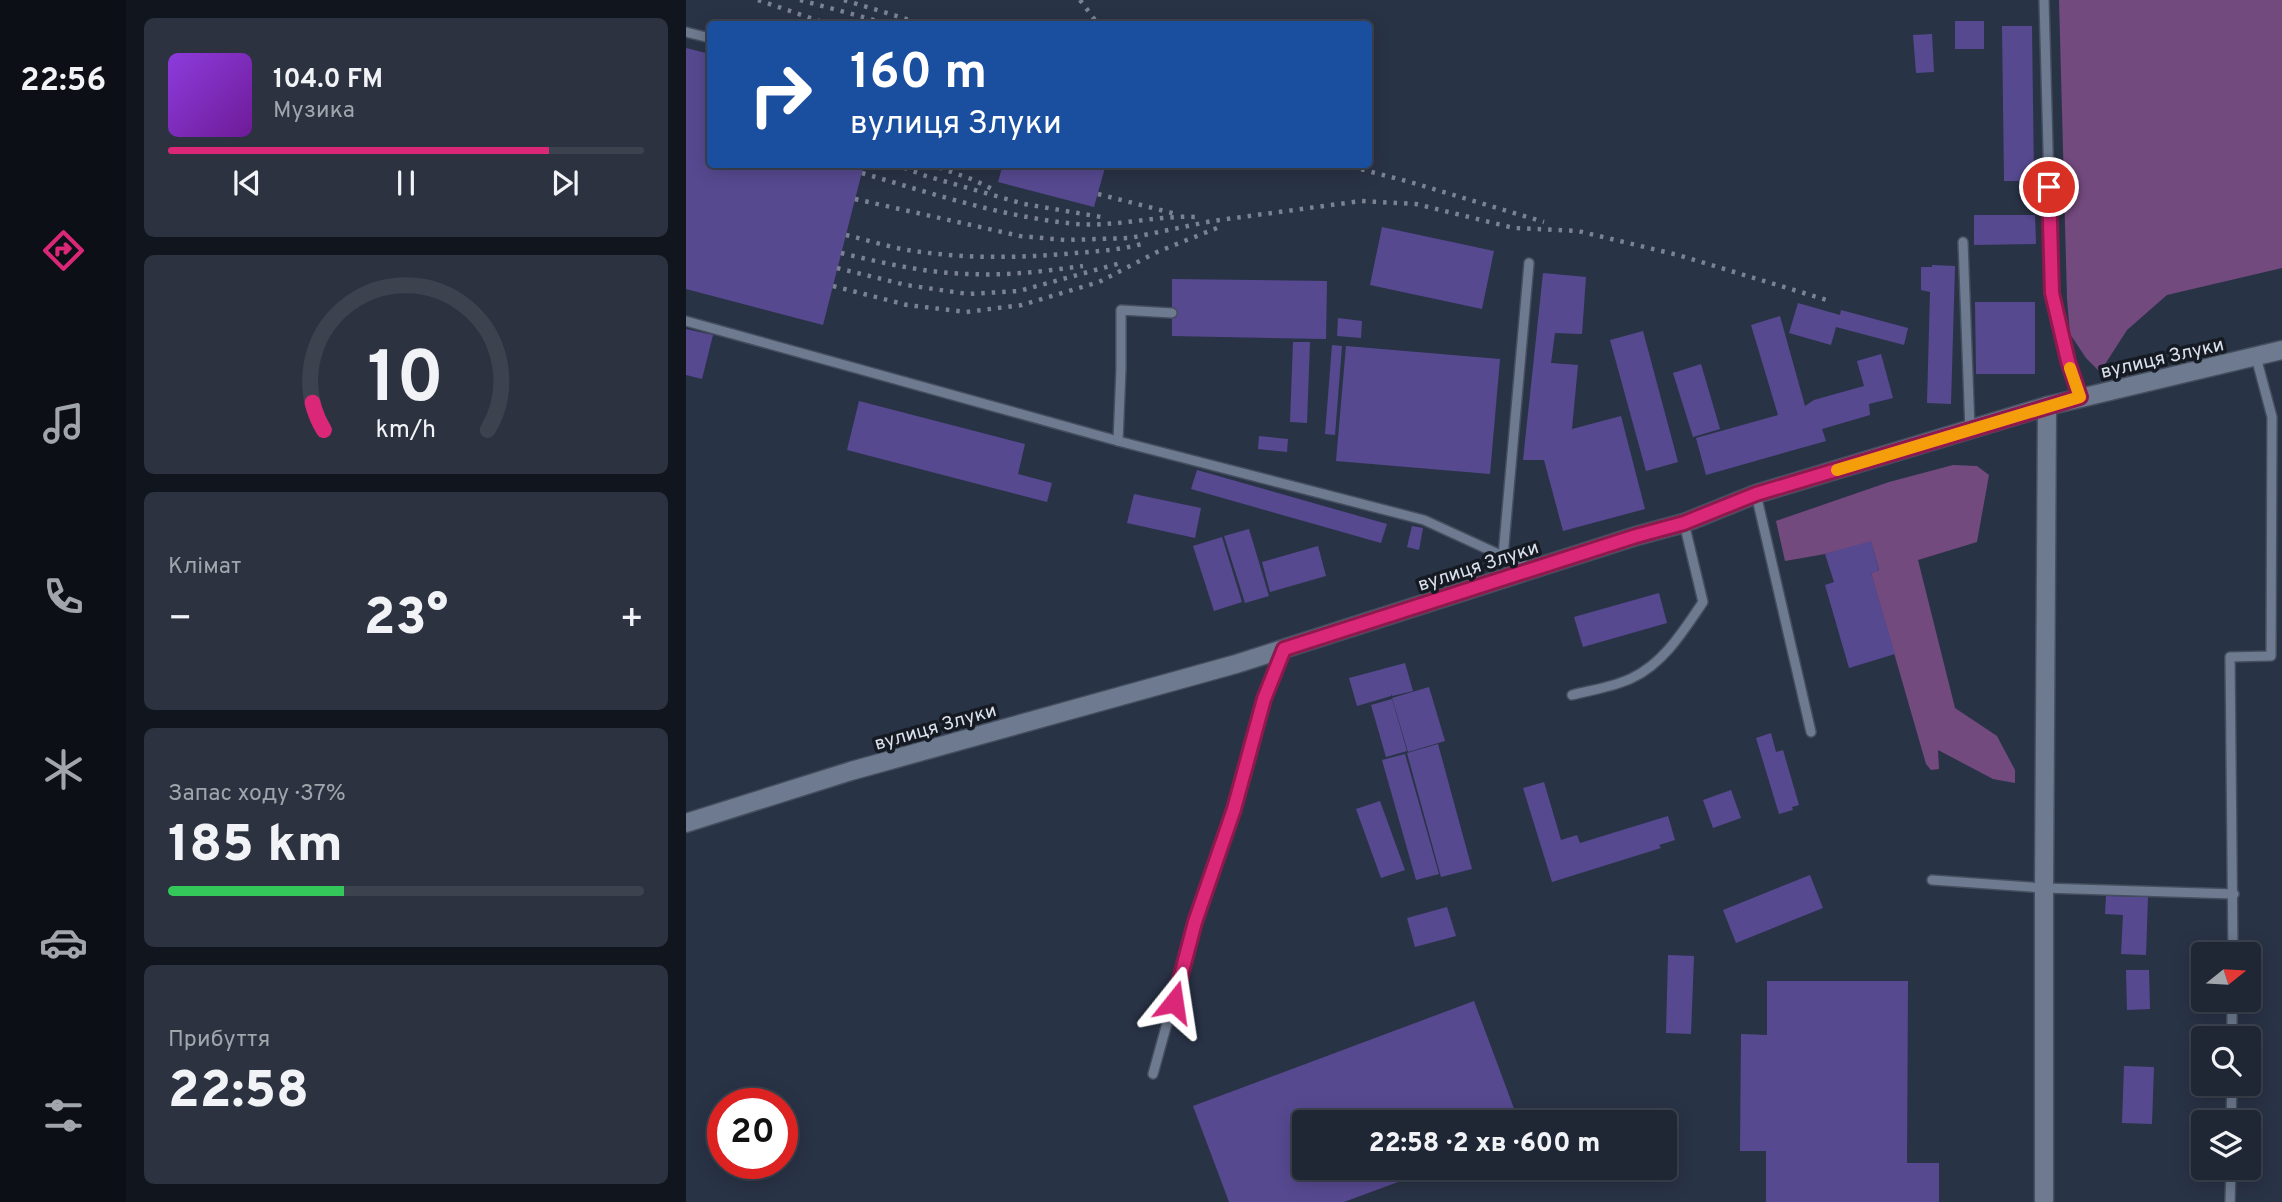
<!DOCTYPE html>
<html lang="uk">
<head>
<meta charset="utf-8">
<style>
	:root { --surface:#1f2634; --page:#2c3240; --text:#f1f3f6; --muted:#a1a5ac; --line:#3c434f; --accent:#db2777 }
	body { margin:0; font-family:Overpass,sans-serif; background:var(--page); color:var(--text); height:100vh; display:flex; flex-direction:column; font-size:26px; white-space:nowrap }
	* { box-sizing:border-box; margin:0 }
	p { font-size:23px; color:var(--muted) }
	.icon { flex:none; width:38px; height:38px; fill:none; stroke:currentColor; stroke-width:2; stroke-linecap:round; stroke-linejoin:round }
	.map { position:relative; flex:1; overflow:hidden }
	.details { display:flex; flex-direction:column; gap:18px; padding:18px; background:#11151d; width:560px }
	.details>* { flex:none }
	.banner { position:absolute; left:21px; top:21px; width:665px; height:147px; border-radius:7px; box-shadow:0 4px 18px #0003,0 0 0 2px var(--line); background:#1a4fa0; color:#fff; overflow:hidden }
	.needle { width:46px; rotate:72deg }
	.controls { position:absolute; left:1505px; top:942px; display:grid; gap:14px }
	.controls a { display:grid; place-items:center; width:70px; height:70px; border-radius:7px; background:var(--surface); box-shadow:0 4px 18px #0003,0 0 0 2px var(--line); font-size:35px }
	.speed { position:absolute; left:21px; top:1088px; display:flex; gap:14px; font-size:35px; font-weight:700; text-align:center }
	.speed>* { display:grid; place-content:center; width:91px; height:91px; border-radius:50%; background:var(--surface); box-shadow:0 4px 18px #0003,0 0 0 2px var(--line); line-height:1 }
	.speed .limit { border:10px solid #d22; background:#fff; color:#111 }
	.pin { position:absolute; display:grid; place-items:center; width:60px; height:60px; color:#fff; margin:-30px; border:4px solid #fff; border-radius:50%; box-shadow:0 2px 7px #0007 }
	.me { position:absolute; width:77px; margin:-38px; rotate:15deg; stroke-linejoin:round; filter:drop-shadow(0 0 5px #0008) }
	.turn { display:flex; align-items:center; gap:24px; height:147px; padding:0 28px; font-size:32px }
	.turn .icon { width:91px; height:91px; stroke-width:2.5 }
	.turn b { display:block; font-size:49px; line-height:60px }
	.big { font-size:52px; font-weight:800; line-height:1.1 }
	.details .card { flex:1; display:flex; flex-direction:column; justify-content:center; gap:10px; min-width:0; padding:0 24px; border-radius:10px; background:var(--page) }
	.details .dial { align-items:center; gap:0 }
	.dial svg { height:182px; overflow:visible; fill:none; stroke:var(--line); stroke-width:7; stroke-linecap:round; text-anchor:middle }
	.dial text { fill:var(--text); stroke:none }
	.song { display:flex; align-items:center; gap:21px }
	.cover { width:84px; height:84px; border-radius:10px; background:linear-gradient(135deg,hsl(270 70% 55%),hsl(280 70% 35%)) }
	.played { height:7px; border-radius:4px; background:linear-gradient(90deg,var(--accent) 80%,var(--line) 80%) }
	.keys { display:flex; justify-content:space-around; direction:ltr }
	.heat { display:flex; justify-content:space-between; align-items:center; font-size:38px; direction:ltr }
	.charge { height:10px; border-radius:5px; background:linear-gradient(90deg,#34c759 37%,var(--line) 0) }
	.trip { position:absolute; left:606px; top:1110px; width:385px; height:70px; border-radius:7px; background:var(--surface); box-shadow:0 4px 18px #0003,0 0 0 2px var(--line); font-weight:800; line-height:70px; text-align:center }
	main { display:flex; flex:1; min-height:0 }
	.tabs { display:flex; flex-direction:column; width:126px; justify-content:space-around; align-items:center; background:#0c0f15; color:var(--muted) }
	.tabs .icon { width:49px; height:49px }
	.tabs .on { color:var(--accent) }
	.tabs b { font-size:32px; color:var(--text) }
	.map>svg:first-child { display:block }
</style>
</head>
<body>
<main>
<nav class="tabs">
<b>22:56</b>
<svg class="icon on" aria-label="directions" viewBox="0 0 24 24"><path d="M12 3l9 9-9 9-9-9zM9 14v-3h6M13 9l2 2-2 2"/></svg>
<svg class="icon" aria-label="music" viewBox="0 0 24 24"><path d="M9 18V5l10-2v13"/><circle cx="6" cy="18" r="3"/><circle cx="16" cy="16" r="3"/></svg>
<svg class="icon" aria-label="phone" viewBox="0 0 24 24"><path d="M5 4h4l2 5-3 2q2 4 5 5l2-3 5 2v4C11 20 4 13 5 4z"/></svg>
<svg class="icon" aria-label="climate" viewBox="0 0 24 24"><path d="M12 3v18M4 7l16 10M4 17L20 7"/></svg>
<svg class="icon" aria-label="car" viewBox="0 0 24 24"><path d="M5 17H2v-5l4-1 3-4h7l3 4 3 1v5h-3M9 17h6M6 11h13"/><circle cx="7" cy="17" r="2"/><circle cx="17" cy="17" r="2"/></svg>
<svg class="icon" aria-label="filters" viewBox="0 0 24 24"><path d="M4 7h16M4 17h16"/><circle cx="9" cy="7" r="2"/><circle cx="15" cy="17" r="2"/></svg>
</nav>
<section class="details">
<div class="card">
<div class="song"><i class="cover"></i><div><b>104.0 FM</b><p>Музика</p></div></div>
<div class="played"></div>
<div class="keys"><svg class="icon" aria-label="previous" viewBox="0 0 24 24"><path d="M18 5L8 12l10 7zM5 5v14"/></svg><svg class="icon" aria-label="pause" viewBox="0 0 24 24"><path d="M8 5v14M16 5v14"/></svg><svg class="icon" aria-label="next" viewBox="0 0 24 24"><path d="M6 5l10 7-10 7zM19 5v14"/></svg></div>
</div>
<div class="card dial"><svg viewBox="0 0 100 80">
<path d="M14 69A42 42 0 1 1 86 69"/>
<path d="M14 69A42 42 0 0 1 9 57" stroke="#db2777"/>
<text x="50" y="56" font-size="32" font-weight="700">10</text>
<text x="50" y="72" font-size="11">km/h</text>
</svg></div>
<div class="card"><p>Клімат</p>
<div class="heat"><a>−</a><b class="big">23°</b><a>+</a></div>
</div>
<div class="card"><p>Запас ходу · 37%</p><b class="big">185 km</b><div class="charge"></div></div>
<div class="card"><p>Прибуття</p><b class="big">22:58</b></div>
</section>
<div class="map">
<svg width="1596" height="1202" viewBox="0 0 1596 1202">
	<rect width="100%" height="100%" fill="#293346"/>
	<g fill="#734a7e">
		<path d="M1373,0H1596V268L1481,295L1441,330L1414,372L1400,358L1384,334L1381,299Z"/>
		<path d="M1267,465L1291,466L1303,475L1291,542L1232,560L1269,708L1311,736L1329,770V783L1307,779L1252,750L1253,769L1245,770L1240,764L1185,573L1193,570L1185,542L1139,554L1099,561L1090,521L1203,482Z"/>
	</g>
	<g fill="#574990">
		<rect x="1269" y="21" width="29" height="28"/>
		<path d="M1316,26H1346L1348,181H1318Z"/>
		<path d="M1246,34L1248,72L1230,73L1227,35Z"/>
		<path d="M0,48L24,54V164H178L137,325L0,289Z"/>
		<path d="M317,164H420L408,207L312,182Z"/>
		<path d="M1288,215H1349L1350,244L1288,245Z"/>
		<path d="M696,227L808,251L796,309L684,285Z"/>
		<path d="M1246,265L1269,266L1265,404L1241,403L1244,292L1235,290V267H1246Z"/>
		<path d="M857,273L900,277L896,334L869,333L865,363L892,365L886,429L935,416L959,509L877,531L858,460H837Z"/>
		<path d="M486,279L641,281L640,339L486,336Z"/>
		<path d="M1289,302H1349V374H1290Z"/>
		<path d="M1112,303L1154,315L1155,310L1222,328L1218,345L1150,327L1145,345L1103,333Z"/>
		<path d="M1094,316L1119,406L1128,400L1178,386L1171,361L1195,354L1207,398L1183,404L1184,415L1136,429L1140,441L1020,475L1010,438L1092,415L1065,325Z"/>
		<path d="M652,318L676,321L675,338L651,336Z"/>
		<path d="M0,329L27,335L16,379L0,375Z"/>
		<path d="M957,331L992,462L960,471L924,340Z"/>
		<path d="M607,342H624L621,423L604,422Z"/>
		<path d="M646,345L656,346L649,435L639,434Z"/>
		<path d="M660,346L814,359L804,474L650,461Z"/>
		<path d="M1015,364L1034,429L1007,437L987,373Z"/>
		<path d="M173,401L339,444L332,474L366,483L361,502L161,450Z"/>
		<path d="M573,436L602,439L601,452L572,449Z"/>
		<path d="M511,470L701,524L695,543L505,489Z"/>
		<path d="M448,494L515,508L509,538L441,523Z"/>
		<path d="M726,526L737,528L733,550L721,547Z"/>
		<path d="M563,529L583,596L559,603L538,536Z"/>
		<path d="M536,537L556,602L528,611L507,546Z"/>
		<path d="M1185,541L1193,571L1185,573L1209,654L1163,668L1139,585L1148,582L1139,554Z"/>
		<path d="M632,546L640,576L584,592L576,562Z"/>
		<path d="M973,593L981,623L897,647L888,617Z"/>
		<path d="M719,663L727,691L706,696L705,694V696L671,706L663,678Z"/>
		<path d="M743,687L759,741L722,752L706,698Z"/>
		<path d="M706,699L721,751L700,757L685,705Z"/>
		<path d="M1085,733L1090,752L1097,750L1113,805L1106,807L1107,810L1093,814L1070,738Z"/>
		<path d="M752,744L786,869L755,877L721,753Z"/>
		<path d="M719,754L753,874L730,880L696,760Z"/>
		<path d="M858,782L875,840L891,835L894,843L982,816L989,840L973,845L975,848L866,882L837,788Z"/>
		<path d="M1045,790L1055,818L1027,828L1017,800Z"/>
		<path d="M694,801L719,870L695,878L670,809Z"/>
		<path d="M1124,875L1137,908L1050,943L1037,910Z"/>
		<path d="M1420,896L1462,897L1460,955L1435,954L1437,915L1419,914Z"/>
		<path d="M761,907L770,936L729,947L721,918Z"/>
		<path d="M982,955L1008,956L1005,1034L980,1033Z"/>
		<path d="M1440,970H1463L1464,1009L1441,1010Z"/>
		<path d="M1081,981H1222L1221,1163H1253V1202H1080V1151H1054L1055,1034L1081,1035Z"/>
		<path d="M788,1001L833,1122H618V1167L750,1168L658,1202H543L507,1106Z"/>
		<path d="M1438,1066L1468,1067L1466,1124L1436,1123Z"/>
	</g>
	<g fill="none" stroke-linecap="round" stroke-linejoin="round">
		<defs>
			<g id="lane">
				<path d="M1358,0L1366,294L1382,361L1393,397"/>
				<path d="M0,32L24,38"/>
				<path d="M1277,242L1284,430"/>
				<path d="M0,321L432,441L738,520L845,569"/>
				<path d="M432,441L435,369V310L486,313"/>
				<path d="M1070,494L1125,732"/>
				<path d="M817,556L843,263"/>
				<path d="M886,695C905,690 928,687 946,678C978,663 998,630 1017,602L998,523"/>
				<path d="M1246,880L1358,888L1548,894"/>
				<path d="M1547,954L1544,657L1585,656L1586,417L1570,357"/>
				<path d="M1546,1038V999"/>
				<path d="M467,1074L509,922L548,809L578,699L597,651"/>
				<path d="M1545,1122L1546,1083"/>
				<path d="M1544,1202L1545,1167"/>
			</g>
			<g id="street">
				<path d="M0,823L165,771L550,664L950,536L998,523L1070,494L1361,406L1596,350"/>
				<path d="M1358,1202V888L1361,406"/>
			</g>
		</defs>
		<use href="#lane" stroke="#454e5e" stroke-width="12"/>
		<use href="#street" stroke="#454e5e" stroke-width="21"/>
		<use href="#lane" stroke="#6d7a8f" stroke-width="9"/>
		<use href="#street" stroke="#6d7a8f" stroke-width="18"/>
		<g stroke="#7b8393" stroke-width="4.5" stroke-dasharray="3.5 7" stroke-linecap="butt">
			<path d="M72,0L142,24"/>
			<path d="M114,0L203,24"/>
			<path d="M158,0L237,24"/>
			<path d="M394,0L412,24"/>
			<path d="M208,164L240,176L338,204L415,217"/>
			<path d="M243,164L288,180L306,189"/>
			<path d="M655,164L724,182L858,222"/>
			<path d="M176,173C247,194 317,217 391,224C431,227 471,215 510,217"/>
			<path d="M412,194L490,214"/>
			<path d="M169,199L334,236L379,240L444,238L526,221L675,201L730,204L828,228L892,231L992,255L1141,300"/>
			<path d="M160,235C182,240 205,248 228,251C282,259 336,258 390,253C413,251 436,250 459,243"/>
			<path d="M155,253C197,263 240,273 283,274C321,276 360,271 397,266"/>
			<path d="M151,268L220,285L282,294L333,291L435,263"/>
			<path d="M147,286L221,305L280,312L336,305L413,282L471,252L531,228"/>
		</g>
	</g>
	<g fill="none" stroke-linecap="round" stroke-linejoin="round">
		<defs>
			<path id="route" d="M488,1002L509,922L548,809L578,699L598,649L950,536L998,523L1070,494L1394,397L1382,361L1366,293L1363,187"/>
		</defs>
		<use href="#route" stroke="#8e194d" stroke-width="18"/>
		<use href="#route" stroke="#db2777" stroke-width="12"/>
		<path stroke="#f59e0b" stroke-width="12" d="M1151,470L1394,397L1384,368"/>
	</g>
	<g text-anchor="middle" stroke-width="7" stroke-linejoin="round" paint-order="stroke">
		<g font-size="19" fill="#dae0ec" stroke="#161b23">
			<text transform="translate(1476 357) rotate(-13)" y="7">вулиця Злуки</text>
			<text transform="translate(792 565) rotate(-18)" y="7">вулиця Злуки</text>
			<text transform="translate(249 726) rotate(-16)" y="7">вулиця Злуки</text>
		</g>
	</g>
</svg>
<div class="controls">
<a><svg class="needle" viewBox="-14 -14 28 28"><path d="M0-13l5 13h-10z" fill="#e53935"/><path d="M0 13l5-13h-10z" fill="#a1a5ac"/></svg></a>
<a><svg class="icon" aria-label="search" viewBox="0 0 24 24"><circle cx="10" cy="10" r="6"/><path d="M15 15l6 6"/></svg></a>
<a><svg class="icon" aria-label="layers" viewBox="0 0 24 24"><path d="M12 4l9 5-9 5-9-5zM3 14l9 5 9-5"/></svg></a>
</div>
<div class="speed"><div class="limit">20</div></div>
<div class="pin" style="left:1363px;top:187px;background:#d93025"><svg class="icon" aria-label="arrive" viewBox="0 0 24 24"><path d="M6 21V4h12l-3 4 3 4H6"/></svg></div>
<svg class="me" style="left:488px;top:1002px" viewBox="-20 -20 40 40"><path d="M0-17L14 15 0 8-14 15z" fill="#db2777" stroke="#fff" stroke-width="4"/></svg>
<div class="trip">22:58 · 2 хв · 600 m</div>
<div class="banner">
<div class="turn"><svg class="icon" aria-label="right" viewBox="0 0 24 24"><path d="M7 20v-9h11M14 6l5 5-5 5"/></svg><div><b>160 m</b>вулиця Злуки</div></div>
</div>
</div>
</main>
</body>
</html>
